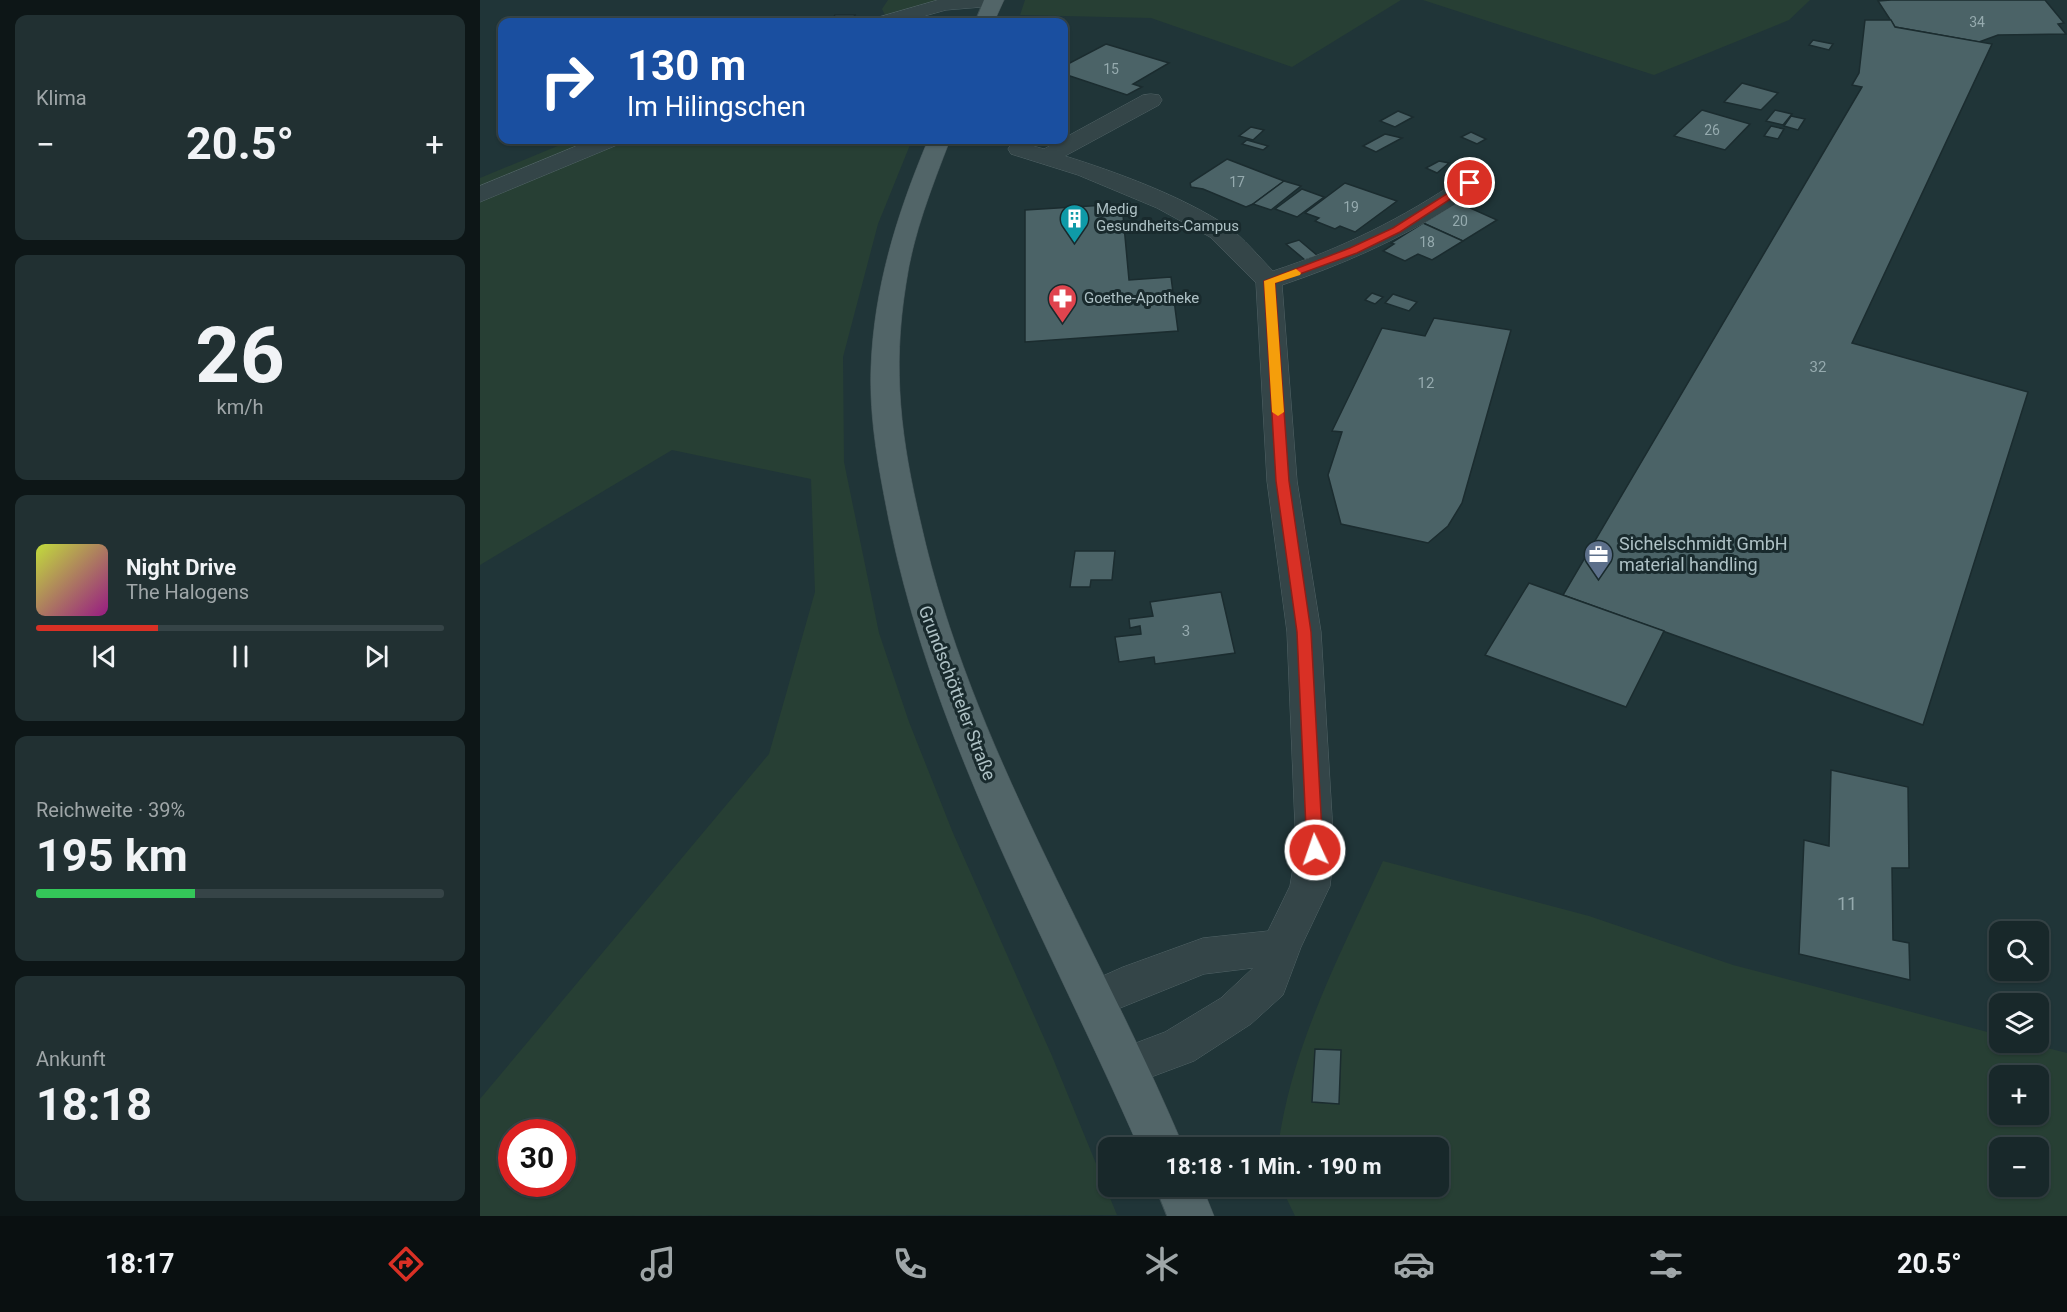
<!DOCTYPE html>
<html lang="de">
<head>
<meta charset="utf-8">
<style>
	:root { --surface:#18282a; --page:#213032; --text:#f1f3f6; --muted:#9fa6a8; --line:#364447; --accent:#d93025 }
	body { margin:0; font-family:Roboto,sans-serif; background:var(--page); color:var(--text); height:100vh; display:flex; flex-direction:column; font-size:22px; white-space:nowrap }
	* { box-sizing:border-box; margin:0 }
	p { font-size:20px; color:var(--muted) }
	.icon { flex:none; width:33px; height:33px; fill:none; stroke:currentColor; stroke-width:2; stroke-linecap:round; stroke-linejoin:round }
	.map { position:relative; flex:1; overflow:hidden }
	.sheet { display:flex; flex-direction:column; gap:15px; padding:15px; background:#0d1617; width:480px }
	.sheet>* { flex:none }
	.guide { position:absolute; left:18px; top:18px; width:570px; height:126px; border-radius:12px; box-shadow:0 2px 4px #0004,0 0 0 2px var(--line); background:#1a4fa0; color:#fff; overflow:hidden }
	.buttons { position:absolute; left:1509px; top:921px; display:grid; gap:12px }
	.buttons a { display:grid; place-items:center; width:60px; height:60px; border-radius:12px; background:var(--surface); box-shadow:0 2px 4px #0004,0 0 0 2px var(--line); font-size:30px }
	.speed { position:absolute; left:18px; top:1119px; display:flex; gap:12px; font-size:30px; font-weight:700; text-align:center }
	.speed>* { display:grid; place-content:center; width:78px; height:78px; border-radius:50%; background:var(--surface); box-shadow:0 2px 4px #0004,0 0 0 2px var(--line); line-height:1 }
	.speed .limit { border:9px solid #d22; background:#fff; color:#111 }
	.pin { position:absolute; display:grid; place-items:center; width:51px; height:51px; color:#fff; margin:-26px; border:3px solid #fff; border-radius:50%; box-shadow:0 2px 6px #0007 }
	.me { position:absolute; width:66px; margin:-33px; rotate:357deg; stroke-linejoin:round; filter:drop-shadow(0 0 4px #0008) }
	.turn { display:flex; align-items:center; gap:21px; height:126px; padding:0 30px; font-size:27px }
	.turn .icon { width:78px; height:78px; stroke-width:2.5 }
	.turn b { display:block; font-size:42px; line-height:51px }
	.big { font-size:45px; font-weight:700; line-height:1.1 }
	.sheet .tile { flex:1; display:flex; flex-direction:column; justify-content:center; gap:9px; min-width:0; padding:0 21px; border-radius:12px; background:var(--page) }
	.sheet .dial { align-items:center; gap:0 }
	.dial b { font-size:78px; line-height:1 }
	.song { display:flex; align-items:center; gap:18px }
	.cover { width:72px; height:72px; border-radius:9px; background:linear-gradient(135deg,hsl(70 70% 55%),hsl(310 70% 35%)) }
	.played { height:6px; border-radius:3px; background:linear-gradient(90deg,var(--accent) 30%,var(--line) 30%) }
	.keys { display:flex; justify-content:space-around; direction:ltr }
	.heat { display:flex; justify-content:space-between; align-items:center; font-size:33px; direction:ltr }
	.charge { height:9px; border-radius:4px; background:linear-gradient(90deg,#34c759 39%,var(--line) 0) }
	.trip { position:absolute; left:618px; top:1137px; width:351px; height:60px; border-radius:12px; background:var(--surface); box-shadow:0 2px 4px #0004,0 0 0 2px var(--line); font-weight:700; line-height:60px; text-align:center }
	.tabs { display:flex; height:96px; justify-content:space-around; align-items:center; background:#0a1011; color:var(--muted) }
	.tabs .icon { width:42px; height:42px }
	.tabs .active { color:var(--accent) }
	.tabs b { font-size:27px; color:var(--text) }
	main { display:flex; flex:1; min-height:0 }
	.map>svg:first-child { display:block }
</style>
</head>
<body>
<main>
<section class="sheet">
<div class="tile"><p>Klima</p>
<div class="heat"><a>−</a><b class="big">20.5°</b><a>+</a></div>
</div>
<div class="tile dial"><b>26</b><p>km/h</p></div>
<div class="tile">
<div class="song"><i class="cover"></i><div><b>Night Drive</b><p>The Halogens</p></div></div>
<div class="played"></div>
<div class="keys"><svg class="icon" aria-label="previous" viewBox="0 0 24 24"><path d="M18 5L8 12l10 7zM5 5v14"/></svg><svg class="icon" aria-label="pause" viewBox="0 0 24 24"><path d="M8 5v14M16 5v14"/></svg><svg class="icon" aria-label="next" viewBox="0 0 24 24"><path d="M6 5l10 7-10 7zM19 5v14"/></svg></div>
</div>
<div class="tile"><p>Reichweite · 39%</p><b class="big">195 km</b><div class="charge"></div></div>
<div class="tile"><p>Ankunft</p><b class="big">18:18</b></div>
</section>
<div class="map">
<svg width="1587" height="1216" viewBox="0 0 1587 1216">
	<rect width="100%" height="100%" fill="#203538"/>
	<g fill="#273f34" fill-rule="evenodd">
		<path d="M408,0H462L405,15L402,9Z"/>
		<path d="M545,0H921L812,67L671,18L540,15Z"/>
		<path d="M943,0H1330L1309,20L1174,75Z"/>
		<path d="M92,140H121L0,191V178Z"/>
		<path d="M136,140H432L398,224L363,357L364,462L399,633L429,722L473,833L572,1056L637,1215L0,1216V1099L289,754L335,592L331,479L192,450L0,565V198ZM32,1132H82V1184H32Z"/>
		<path d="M903,861L1109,916L1253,965L1519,1035L1520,1042L1547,1043L1587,1053V1216H815L801,1187L958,1186V1148H798C811,1046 861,953 903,861ZM1520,1076H1558V1114H1520ZM1520,1148H1558V1186H1520Z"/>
	</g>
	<g fill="#4b6367" stroke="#1b2c2f" stroke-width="1.5">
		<path d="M1411,0H1565L1584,23L1578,24L1586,34L1518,35L1499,42L1415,27L1398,1Z"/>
		<path d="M355,15H375L371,22H351Z"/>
		<path d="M1385,20H1411L1415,27L1512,44L1372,343L1548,392L1443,725L1083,595L1382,87L1372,85L1379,73Z"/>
		<path d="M1333,40L1353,44L1349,50L1329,45Z"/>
		<path d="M626,44L689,63L653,84L662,87L647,95L584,74V61L590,63Z"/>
		<path d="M1262,83L1298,93L1281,110L1244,102Z"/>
		<path d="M1222,110L1270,124L1245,150L1194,136Z"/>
		<path d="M1295,110L1312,114L1303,125L1286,121Z"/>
		<path d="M918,111L933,117L915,127L900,121Z"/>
		<path d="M1311,116L1325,119L1318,130L1304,126Z"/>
		<path d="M1291,126L1304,129L1298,139L1284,136Z"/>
		<path d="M771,127L784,130L773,140L759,136Z"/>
		<path d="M991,132L1006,139L997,144L981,137Z"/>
		<path d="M905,134L922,138L896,152L883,146Z"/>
		<path d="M767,140L788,146L783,150L762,144Z"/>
		<path d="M747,159L804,181L773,204L766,207L723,189L711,187L710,183Z"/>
		<path d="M959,161L969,163L957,173L946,168Z"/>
		<path d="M804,181L821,186L791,210L773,204Z"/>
		<path d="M865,183L917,201L875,232L860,226L855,229L835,221L839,218L825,213Z"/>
		<path d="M822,189L844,197L817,217L795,209Z"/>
		<path d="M977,202L1017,220L983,241L943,223Z"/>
		<path d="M642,204L649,280L691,277L698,331L545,342V210Z"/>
		<path d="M943,223L983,241L952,260L938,254L925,261L903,251L914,244L911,243Z"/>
		<path d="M819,240L838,256L825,260L806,244Z"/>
		<path d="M892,293L903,297L895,304L885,300Z"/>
		<path d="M913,294L937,302L929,311L905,303Z"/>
		<path d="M954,318L1031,330L982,503L968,526L948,543L861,524L848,475L862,432L852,431L902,328L945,336Z"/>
		<path d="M595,551H635L632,580H611L610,587H590Z"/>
		<path d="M1049,583L1184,631L1146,707L1005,655Z"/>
		<path d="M741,592L755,653L675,664L674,657L639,662L635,637L661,634L660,626L650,628L649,619L673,616L670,602Z"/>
		<path d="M1351,770L1428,787L1429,868H1412L1413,940L1429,943L1430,980L1319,954L1324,840L1349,846Z"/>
		<path d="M835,1049L861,1050L859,1104L832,1102Z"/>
	</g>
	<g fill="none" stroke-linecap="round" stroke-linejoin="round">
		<defs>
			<g id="minor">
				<path d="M458,0H524L521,4L514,6L466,10L423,22H393L396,18Z"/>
				<path d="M671,94L679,95L682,100L679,105L585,156C636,172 702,196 747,226C764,238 779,257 793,271C861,249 923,218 982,178L990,176L998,178L1002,183C994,194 980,201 969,208C916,241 861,265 802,285L817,481L841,632L854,850L850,886L821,947L803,995L771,1024L714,1061L647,1086L632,1080L625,1066L632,1052L685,1032L741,998L773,968L724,974L613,1019L598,1013L592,1000L598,987L643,967L723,938L788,931L810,886L816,850L807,632L787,481L776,283L730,237L677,208L598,175L531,154L528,149L531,144L539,142L564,149L663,95Z"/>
				<path d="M111,140H140L137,145L0,202V186Z"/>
			</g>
			<g id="major">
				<path d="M504,0H524L514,22H495Z"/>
				<path d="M448,140H470C452,187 433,234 426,284C412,371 421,439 441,524C491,747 616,939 704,1148H659C569,942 454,743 409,521C399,470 389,420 391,367C394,287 417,214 448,140Z"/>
				<path d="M675,1186H722L734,1216H687Z"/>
			</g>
		</defs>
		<use href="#minor" stroke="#516366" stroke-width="1"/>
		<use href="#major" stroke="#405155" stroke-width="1"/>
		<use href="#minor" fill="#344548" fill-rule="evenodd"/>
		<use href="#major" fill="#526568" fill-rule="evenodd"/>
	</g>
	<path fill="#d93025" stroke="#8d1f18" stroke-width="1.5" d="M987,181L995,183L920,232L877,253L795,283L809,481L831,632L843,850L841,855L835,857L829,855L827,850L817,632L796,481L784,281L870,248L913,228Z"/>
	<path fill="#f59e0b" d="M816,269L821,273L820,275L795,283L804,412L798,416L792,412L784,281Z"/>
	<defs>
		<symbol id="building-pin" viewBox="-11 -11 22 30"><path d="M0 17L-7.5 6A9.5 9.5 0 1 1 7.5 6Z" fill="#0f9aa8" stroke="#192a2d"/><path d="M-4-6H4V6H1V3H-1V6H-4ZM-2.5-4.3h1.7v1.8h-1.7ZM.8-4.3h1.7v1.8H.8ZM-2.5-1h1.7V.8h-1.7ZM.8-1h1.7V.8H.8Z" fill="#fff"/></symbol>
		<symbol id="pharmacy-pin" viewBox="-11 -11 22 30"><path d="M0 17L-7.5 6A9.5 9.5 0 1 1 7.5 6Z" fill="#e0444e" stroke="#192a2d"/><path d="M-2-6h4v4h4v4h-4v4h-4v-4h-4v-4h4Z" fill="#fff"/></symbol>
		<symbol id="office-pin" viewBox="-11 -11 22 30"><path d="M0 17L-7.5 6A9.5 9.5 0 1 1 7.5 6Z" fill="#5c6f8a" stroke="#192a2d"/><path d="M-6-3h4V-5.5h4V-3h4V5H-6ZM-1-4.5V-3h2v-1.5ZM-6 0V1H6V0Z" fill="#fff"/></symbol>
	</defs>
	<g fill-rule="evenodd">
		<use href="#building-pin" x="578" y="202" width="33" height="45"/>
		<use href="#pharmacy-pin" x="566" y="282" width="33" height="45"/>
		<use href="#office-pin" x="1102" y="538" width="33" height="45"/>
	</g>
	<g text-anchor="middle" stroke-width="6" stroke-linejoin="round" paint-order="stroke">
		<g font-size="14" fill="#95aaae">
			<text x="1497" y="27">34</text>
			<text x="631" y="74">15</text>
			<text x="1232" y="135">26</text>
			<text x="757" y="187">17</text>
			<text x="871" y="212">19</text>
			<text x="980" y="226">20</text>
			<text x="947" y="247">18</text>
		</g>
		<g font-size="15" fill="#aec1c5" stroke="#192a2d" text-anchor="start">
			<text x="616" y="214">Medig<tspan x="616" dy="17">Gesundheits-Campus</tspan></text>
			<text x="604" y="303">Goethe-Apotheke</text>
		</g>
		<g font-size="15" fill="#95aaae">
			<text x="1338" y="372">32</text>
			<text x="946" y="388">12</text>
			<text x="706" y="636">3</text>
		</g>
		<g font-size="18" fill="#aec1c5" stroke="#192a2d" text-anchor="start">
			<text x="1139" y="550">Sichelschmidt GmbH<tspan x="1139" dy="21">material handling</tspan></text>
		</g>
		<g font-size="18" fill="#aec1c5" stroke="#192a2d">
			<text transform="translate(477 693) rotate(69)" y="6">Grundschötteler Straße</text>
		</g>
		<g font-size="18" fill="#95aaae">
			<text x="1367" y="910">11</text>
		</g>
	</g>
</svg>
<div class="buttons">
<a><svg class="icon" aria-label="search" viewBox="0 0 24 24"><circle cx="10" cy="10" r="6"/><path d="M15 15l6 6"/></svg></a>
<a><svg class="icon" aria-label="layers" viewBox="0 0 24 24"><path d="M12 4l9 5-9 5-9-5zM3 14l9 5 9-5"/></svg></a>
<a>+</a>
<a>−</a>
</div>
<div class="speed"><div class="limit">30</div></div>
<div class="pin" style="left:990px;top:183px;background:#d93025"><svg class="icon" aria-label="arrive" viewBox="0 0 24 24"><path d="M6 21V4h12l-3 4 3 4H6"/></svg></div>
<svg class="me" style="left:835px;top:850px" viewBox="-20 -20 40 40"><circle r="17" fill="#d93025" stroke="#fff" stroke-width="3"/><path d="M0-11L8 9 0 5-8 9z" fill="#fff"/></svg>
<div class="trip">18:18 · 1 Min. · 190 m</div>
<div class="guide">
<div class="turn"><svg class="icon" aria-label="right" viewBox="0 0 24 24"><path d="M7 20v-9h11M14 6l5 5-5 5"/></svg><div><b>130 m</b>Im Hilingschen</div></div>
</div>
</div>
</main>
<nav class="tabs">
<b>18:17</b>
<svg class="icon active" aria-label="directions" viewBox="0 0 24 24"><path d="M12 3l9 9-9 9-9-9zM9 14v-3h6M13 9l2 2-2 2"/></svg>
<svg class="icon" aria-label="music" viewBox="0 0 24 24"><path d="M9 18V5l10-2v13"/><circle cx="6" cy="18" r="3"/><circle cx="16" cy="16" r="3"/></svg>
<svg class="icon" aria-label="phone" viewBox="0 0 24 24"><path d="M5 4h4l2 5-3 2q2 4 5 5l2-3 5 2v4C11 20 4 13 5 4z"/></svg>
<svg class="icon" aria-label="climate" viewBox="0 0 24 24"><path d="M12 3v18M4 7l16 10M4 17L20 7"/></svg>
<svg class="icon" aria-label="car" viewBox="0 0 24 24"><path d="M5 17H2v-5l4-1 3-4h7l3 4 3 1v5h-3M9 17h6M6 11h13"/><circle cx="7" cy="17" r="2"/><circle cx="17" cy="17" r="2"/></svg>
<svg class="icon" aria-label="filters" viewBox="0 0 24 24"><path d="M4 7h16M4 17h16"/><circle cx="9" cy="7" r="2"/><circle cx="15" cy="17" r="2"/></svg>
<b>20.5°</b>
</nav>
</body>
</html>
